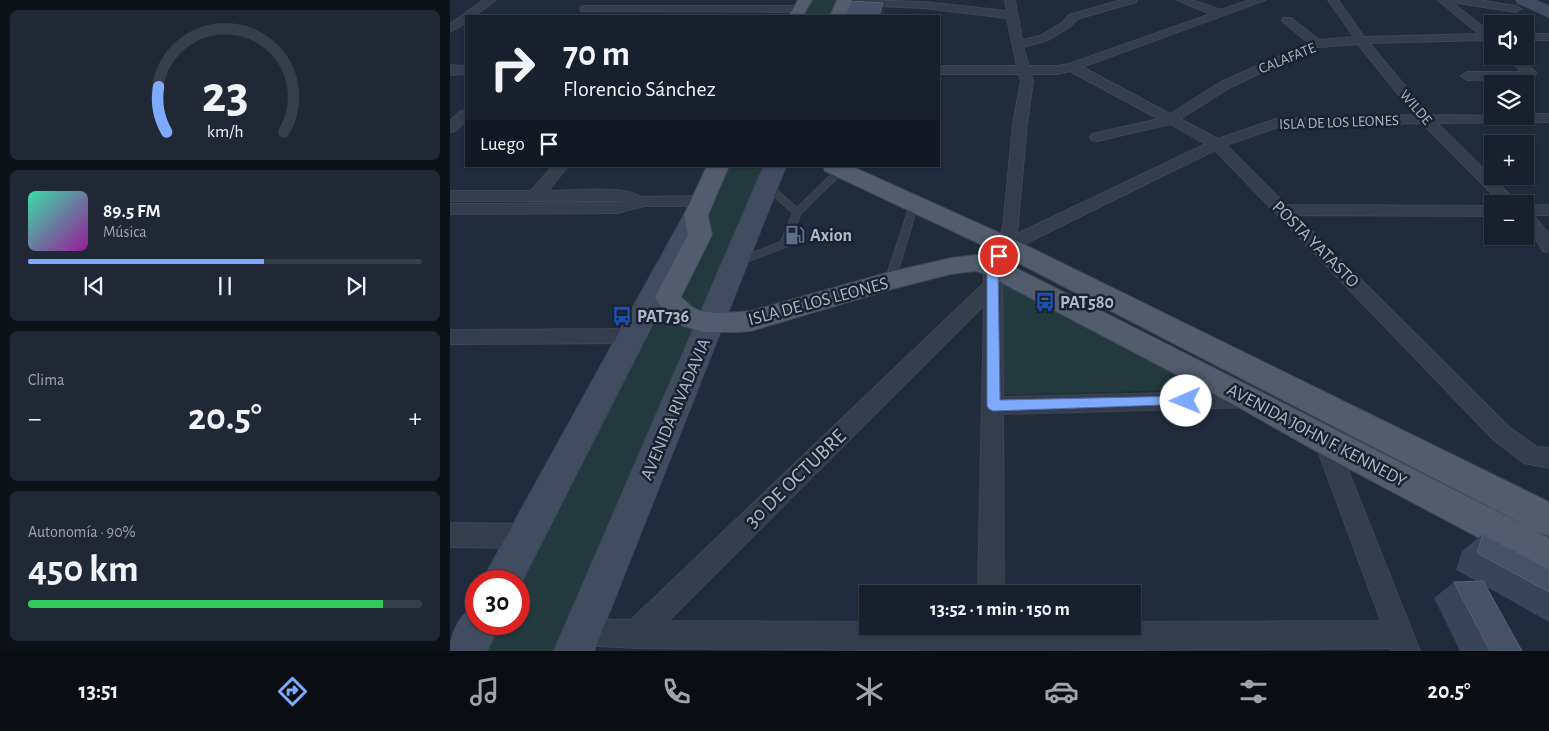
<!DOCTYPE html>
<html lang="es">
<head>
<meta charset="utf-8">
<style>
	:root { --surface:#18202d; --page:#212835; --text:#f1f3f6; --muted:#9fa3aa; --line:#363e49; --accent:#7daaff }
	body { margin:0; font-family:"Alegreya Sans",sans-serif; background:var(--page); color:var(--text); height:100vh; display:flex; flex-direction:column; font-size:19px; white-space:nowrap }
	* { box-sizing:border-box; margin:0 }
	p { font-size:16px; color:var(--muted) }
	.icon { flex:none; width:28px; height:28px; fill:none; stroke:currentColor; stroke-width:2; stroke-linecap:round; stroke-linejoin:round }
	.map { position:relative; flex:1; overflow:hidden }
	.drawer { display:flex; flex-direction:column; gap:10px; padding:10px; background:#0d1219; width:450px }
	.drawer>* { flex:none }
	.guide { position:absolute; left:15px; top:15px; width:475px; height:152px; border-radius:0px; box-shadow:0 1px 4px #0004,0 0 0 1px var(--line); background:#18202d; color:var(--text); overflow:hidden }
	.buttons { position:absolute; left:1034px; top:15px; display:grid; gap:10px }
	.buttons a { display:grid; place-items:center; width:50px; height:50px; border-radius:0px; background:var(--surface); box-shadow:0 1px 4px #0004,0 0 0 1px var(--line); font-size:25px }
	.speed { position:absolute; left:15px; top:570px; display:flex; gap:10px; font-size:25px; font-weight:700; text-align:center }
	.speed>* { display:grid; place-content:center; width:65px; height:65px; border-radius:50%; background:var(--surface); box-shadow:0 1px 4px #0004,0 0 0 1px var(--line); line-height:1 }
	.speed .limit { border:8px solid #d22; background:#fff; color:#111 }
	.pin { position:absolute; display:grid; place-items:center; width:42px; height:42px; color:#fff; margin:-21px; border:2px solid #fff; border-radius:50%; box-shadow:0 1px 5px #0007 }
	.me { position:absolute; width:55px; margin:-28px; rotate:269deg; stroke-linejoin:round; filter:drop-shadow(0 0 4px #0008) }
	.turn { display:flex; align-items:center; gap:18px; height:105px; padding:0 15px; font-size:22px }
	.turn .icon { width:65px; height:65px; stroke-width:2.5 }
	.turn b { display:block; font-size:35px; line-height:42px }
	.then { display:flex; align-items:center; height:48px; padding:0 15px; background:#0003; gap:10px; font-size:19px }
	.big { font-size:38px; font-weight:600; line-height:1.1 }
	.drawer .card { flex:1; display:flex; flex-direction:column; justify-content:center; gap:8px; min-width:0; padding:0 18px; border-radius:8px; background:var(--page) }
	.drawer .dial { align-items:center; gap:0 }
	.dial svg { height:130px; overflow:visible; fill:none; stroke:var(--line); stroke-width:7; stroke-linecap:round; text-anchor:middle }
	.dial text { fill:var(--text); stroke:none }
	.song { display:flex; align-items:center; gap:15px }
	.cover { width:60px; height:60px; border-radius:8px; background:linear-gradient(135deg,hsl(160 70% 55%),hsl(300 70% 35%)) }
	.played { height:5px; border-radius:2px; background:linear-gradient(90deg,var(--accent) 60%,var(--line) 60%) }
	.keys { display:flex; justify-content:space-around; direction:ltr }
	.heat { display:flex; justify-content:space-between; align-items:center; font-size:28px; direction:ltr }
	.charge { height:8px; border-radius:4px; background:linear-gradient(90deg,#34c759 90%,var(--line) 0) }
	.trip { position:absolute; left:409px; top:585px; width:282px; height:50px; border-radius:0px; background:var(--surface); box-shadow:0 1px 4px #0004,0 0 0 1px var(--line); font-weight:600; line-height:50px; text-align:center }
	.dock { display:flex; height:80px; justify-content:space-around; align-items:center; background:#0a0d12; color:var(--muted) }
	.dock .icon { width:35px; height:35px }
	.dock .selected { color:var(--accent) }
	.dock b { font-size:22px; color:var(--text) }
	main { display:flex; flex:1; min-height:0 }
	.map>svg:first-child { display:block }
</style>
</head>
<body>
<main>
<section class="drawer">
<div class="card dial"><svg viewBox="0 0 100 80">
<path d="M14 69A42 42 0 1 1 86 69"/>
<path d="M14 69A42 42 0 0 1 9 41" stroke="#7daaff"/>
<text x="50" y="56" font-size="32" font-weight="700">23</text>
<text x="50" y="72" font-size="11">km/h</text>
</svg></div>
<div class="card">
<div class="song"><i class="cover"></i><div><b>89.5 FM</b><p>Música</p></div></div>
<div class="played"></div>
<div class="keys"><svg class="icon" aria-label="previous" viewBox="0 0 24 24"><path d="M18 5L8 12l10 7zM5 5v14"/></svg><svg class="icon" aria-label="pause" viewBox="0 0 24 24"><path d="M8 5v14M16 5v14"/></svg><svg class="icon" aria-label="next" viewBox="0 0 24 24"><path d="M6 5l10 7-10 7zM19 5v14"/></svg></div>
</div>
<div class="card"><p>Clima</p>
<div class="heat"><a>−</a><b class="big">20.5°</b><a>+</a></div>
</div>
<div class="card"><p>Autonomía · 90%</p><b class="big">450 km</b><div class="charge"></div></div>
</section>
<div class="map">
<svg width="1099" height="651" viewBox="0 0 1099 651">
	<rect width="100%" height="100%" fill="#202b3c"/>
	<g fill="#22393d">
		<path d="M355,0H394L388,16H346Z"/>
		<path d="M268,166H325L124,651H16L30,624H69V581H52Z"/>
		<path d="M550,279L764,389L553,395Z"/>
	</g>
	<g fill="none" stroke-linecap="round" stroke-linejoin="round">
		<defs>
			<g id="service">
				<path d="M388,168H394L395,170L351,213L338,246L291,264H285L283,262L285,260L331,242L343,213L314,188V184H320L347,208Z"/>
				<path d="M461,202H464L468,204L445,281L440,284L435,281Z"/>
			</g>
			<g id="minor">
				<path d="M34,0H46L24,16H16V23L0,32V24Z"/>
				<path d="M410,0L474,2L557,11L555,0H565L572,40L590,36L612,23L619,15L671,0H687L686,2L627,19L620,27L598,40L573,47L579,66H607L619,64L761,14L727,0H742L771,10L800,0H815L632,67L720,114L771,82L859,43L833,22L832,20L833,18H841L869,40L904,37L878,0H888L914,37L1029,34L988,0H999L1042,34V42L1037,40L919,43L979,115L1075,116V114H1099V122L987,123L1069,204H1052L972,123L828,127L776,145L836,205L1042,206V216L846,215L1060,428L1087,447L1099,448V468L1074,463L1044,440L765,150L562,250L552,267L553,397L800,391L807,393L810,399L807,405L800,407L553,414L554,594H528L534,305L218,621L418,622V626H682V622L931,621L864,440L867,433L875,431L883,433L886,440L970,651H942L941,648L541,651L186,648L132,645L122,642L119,632L122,622L132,619L181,620L534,283V267L548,246L553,227L563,124L571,81L569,74H489V66H567L557,18L474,8L406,5L405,3ZM908,44L965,115L826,119L768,139L730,119L779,88L858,50L868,47ZM620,71L709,119L642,134L640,137L642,140L647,141L720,124L756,144L567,234L577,124L583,81L581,74H607Z"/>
				<path d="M1003,0H1028L1066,6L1071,9L1066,12L1008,3Z"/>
				<path d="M135,6H350L355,9L350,12L131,11L130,9L131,7Z"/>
				<rect x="1075" y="34" width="24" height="6"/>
				<path d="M1056,56H1069L1086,73L1082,79L1017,80L1011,76L1017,72H1072Z"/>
				<path d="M16,110V121L5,131L0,132V121L11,111Z"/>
				<path d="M103,166H118L98,191C116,191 179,185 190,197L252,196L257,198L260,201L257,204L252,206H194L167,213L0,214V204L167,203L176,201H0V191H81Z"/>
				<path d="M1099,205V215H1083L1099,234V252L1093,251L1083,234L1075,226V206Z"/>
				<path d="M181,329L188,331L191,336L188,341L181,343L0,344V330Z"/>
				<path d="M0,523L75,524L84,528L87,536L84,544L75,548L0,547Z"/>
			</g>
			<path id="tertiary" d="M0,65L16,66V74L0,75Z"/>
			<g id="secondary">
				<path d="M1066,0H1085L1099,6V17L1068,3Z"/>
				<path d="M314,166H336L144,651H104Z"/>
				<path d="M246,208L254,210L258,215L69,587V581H33L39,568L234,215L238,210Z"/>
				<path d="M26,606V624H50L37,651H0C0,634 11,612 26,606Z"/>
			</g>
			<g id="primary">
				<path d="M348,0H362L353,16H339Z"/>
				<path d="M387,0H401L395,16H380Z"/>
				<path d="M257,166H279L258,215L262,235L231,297L242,307L250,311L266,313L290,312L301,311L440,272L501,258L526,255L552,261C730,350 906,441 1084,530L547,252L375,171L373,166H401L565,240L1099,502V536L1087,532L1099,538V575L864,450L790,408L535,274L526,271L501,274L442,289L301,331L290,332H254L233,326L215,314L205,297L238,235L234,215Z"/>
			</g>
		</defs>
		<use href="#service" stroke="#3e4655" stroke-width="2"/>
		<use href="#minor" stroke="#3e4655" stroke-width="2"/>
		<use href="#tertiary" stroke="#3e4655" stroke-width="2"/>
		<use href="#secondary" stroke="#3e4655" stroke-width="2"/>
		<use href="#primary" stroke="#3e4655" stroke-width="2"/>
		<use href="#service" fill="#343d4c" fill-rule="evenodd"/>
		<use href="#minor" fill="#343d4c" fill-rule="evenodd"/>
		<use href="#tertiary" fill="#343d4c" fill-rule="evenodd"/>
		<use href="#secondary" fill="#424c60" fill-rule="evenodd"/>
		<use href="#primary" fill="#525c6c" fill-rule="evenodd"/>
	</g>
	<path fill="#384559" d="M1033,534L1099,569V622L1037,587L1072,651H1010L984,598L1004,582L1026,581L1006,570L1012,551Z"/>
	<path fill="#293549" d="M433,3L435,16H429Z"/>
	<g fill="#455165" stroke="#556175">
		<path d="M401,1L433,3L429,16H395Z"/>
		<path d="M1033,534L1099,569V592L1027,553Z"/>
		<path d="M1033,581L1072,651H1040L1004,582Z"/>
	</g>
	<path fill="#7daaff" stroke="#516ea6" d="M549,253L554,256L548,267L550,400L736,396L740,397L742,401L740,404L543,411L539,409L537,406V267L546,254Z"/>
	<defs>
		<symbol id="fuel-bare" viewBox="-9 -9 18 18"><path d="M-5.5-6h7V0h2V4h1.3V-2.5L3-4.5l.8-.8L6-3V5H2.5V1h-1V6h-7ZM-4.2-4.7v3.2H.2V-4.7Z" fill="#5c6f8a" stroke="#1a2231" stroke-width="2.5" paint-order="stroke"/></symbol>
		<symbol id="bus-bare" viewBox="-9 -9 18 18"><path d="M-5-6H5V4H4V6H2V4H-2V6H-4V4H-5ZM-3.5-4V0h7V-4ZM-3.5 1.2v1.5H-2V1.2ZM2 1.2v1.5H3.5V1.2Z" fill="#1a4fb4" stroke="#1a2231" stroke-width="2.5" paint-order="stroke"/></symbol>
	</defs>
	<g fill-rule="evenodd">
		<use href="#fuel-bare" x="331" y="221" width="28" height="28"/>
		<use href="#bus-bare" x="581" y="288" width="28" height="28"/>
		<use href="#bus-bare" x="158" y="302" width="28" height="28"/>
	</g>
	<g text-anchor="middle" stroke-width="5" stroke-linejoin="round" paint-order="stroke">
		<g font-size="15" fill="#afb8c8" stroke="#1a2231">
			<text transform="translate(837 58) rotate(-22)" y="5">CALAFATE</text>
			<text transform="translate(966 107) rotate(49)" y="5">WILDE</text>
			<text transform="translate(889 122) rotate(-2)" y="5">ISLA DE LOS LEONES</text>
		</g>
		<g font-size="18" font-weight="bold" fill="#afb8c8" stroke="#1a2231" text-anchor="start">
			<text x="360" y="241">Axion</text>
			<text x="610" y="308">PAT580</text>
			<text x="187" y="322">PAT736</text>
		</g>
		<g font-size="18" fill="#afb8c8" stroke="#1a2231">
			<text transform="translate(866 244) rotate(45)" y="6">POSTA YATASTO</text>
			<text transform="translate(368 301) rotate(-15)" y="6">ISLA DE LOS LEONES</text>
			<text transform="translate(225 409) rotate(-67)" y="6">AVENIDA RIVADAVIA</text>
			<text transform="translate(867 435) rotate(28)" y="6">AVENIDA JOHN F. KENNEDY</text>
		</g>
		<g font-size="21" fill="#afb8c8" stroke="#1a2231">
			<text transform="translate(345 478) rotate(-44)" y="7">30 DE OCTUBRE</text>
		</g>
	</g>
</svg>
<div class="buttons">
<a><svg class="icon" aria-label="sound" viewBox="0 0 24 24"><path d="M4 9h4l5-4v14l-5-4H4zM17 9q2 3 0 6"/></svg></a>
<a><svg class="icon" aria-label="layers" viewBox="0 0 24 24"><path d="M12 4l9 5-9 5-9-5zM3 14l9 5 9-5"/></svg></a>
<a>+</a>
<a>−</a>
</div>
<div class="speed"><div class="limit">30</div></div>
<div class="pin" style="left:549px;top:256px;background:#d93025"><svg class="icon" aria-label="arrive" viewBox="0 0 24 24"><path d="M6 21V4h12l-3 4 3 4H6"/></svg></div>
<svg class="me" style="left:736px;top:401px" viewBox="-20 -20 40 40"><circle r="19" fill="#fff"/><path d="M0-13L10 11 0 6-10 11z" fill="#7daaff"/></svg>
<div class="trip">13:52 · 1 min · 150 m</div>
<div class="guide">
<div class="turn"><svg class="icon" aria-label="right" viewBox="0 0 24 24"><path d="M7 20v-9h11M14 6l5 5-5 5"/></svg><div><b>70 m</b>Florencio Sánchez</div></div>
<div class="then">Luego<svg class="icon" aria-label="arrive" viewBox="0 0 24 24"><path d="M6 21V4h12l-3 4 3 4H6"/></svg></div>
</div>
</div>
</main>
<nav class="dock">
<b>13:51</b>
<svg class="icon selected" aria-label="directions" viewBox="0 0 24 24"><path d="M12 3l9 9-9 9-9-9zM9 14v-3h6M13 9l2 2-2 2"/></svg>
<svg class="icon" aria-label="music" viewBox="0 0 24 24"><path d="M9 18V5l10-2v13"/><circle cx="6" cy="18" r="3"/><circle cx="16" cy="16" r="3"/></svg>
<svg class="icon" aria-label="phone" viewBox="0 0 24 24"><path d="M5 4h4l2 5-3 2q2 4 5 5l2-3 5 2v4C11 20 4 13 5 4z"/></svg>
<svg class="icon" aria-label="climate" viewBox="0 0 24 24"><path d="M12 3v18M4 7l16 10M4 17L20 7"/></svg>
<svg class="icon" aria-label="car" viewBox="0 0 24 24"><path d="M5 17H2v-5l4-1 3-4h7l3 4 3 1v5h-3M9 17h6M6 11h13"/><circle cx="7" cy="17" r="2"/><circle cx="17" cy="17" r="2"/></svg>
<svg class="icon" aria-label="filters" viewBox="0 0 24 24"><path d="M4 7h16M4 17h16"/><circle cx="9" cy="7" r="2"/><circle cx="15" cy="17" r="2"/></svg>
<b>20.5°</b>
</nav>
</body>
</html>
